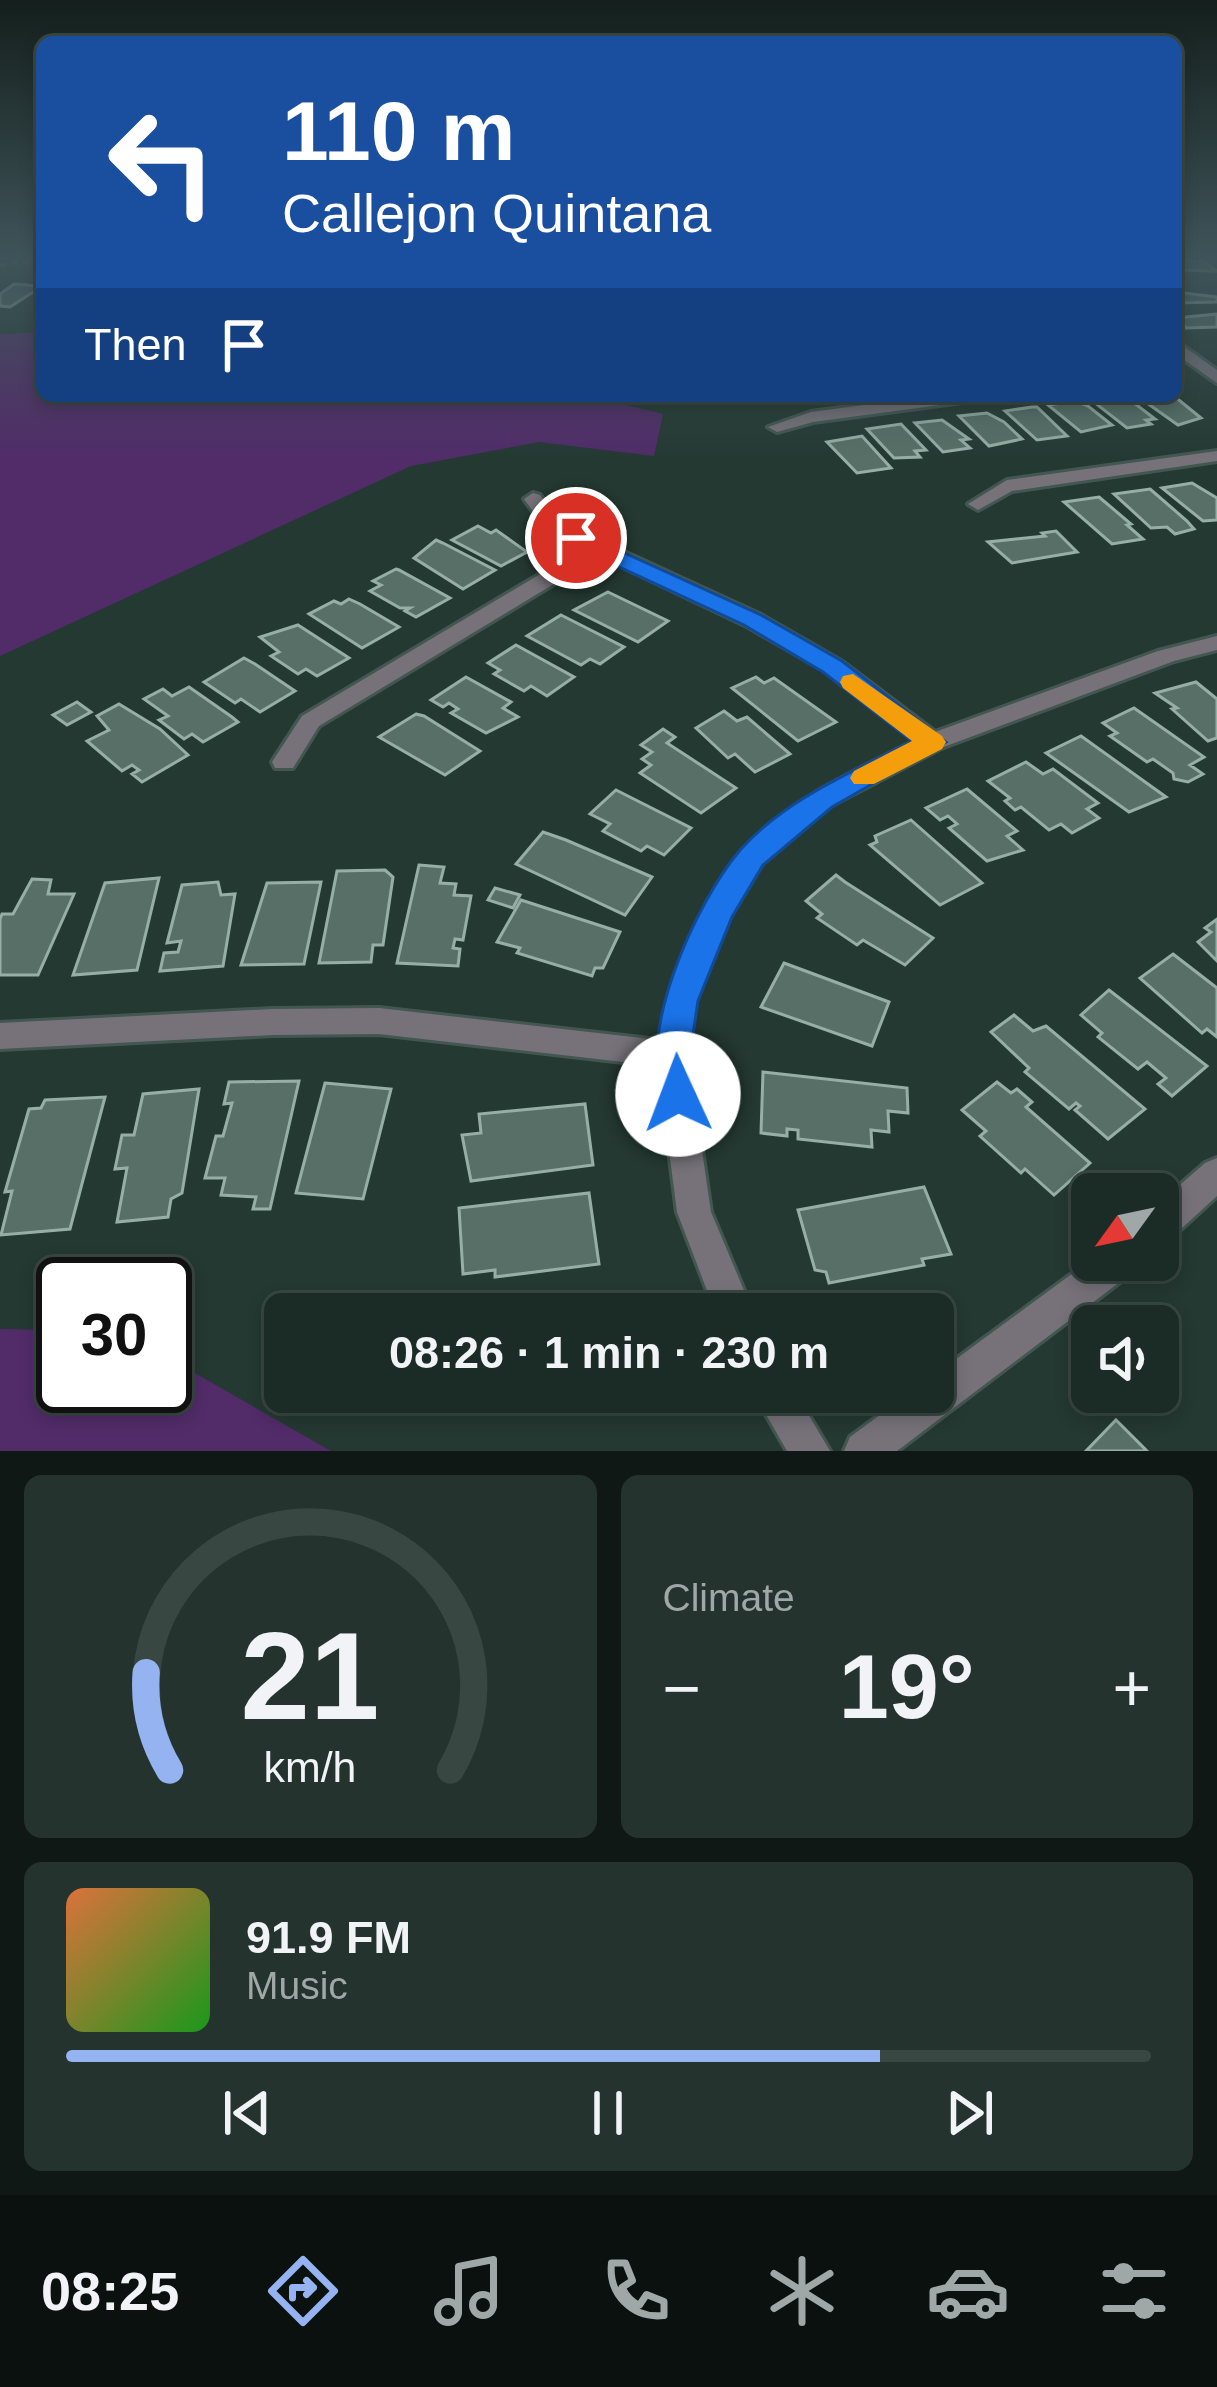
<!DOCTYPE html>
<html lang="en">
<head>
<meta charset="utf-8">
<style>
	:root { --surface:#1b2b26; --page:#24332e; --text:#f1f3f6; --muted:#a0a7a7; --line:#394743; --accent:#95b2f1 }
	body { margin:0; font-family:Arial,sans-serif; background:var(--page); color:var(--text); height:100vh; display:flex; flex-direction:column; font-size:45px; white-space:nowrap }
	* { box-sizing:border-box; margin:0 }
	p { font-size:39px; color:var(--muted) }
	.icon { flex:none; width:66px; height:66px; fill:none; stroke:currentColor; stroke-width:2; stroke-linecap:round; stroke-linejoin:round }
	.map { position:relative; height:1451px; overflow:hidden }
	.side { display:flex; flex-direction:column; gap:24px; padding:24px; background:#0f1815; flex:1 }
	.side>* { flex:none }
	.guide { position:absolute; left:36px; top:36px; width:1146px; height:366px; border-radius:18px; box-shadow:0 6px 18px #0003,0 0 0 3px var(--line); background:#1a4fa0; color:#fff; overflow:hidden }
	.needle { width:78px; rotate:237deg }
	.controls { position:absolute; left:1071px; top:1173px; display:grid; gap:24px }
	.controls a { display:grid; place-items:center; width:108px; height:108px; border-radius:18px; background:var(--surface); box-shadow:0 6px 18px #0003,0 0 0 3px var(--line); font-size:60px }
	.speed { position:absolute; left:36px; top:1257px; display:flex; gap:24px; font-size:60px; font-weight:700; text-align:center }
	.speed>* { display:grid; place-content:center; width:156px; height:156px; border-radius:50%; background:var(--surface); box-shadow:0 6px 18px #0003,0 0 0 3px var(--line); line-height:1 }
	.speed .limit { border:6px solid #111; border-radius:18px; background:#fff; color:#111 }
	.pin { position:absolute; display:grid; place-items:center; width:102px; height:102px; color:#fff; margin:-51px; border:6px solid #fff; border-radius:50%; box-shadow:0 3px 12px #0007 }
	.me { position:absolute; width:132px; margin:-66px; rotate:358deg; stroke-linejoin:round; filter:drop-shadow(0 0 9px #0008) }
	.turn { display:flex; align-items:center; gap:42px; height:252px; padding:0 48px; font-size:54px }
	.turn .icon { width:156px; height:156px; stroke-width:2.5 }
	.turn b { display:block; font-size:84px; line-height:102px }
	.then { display:flex; align-items:center; height:114px; padding:0 48px; background:#0003; gap:24px; font-size:45px }
	.big { font-size:90px; font-weight:700; line-height:1.1 }
	.side .card { flex:1; display:flex; flex-direction:column; justify-content:center; gap:18px; min-width:0; padding:0 42px; border-radius:18px; background:var(--page) }
	.side .dial { align-items:center; gap:0 }
	.dial svg { height:312px; overflow:visible; fill:none; stroke:var(--line); stroke-width:7; stroke-linecap:round; text-anchor:middle }
	.dial text { fill:var(--text); stroke:none }
	.song { display:flex; align-items:center; gap:36px }
	.cover { width:144px; height:144px; border-radius:18px; background:linear-gradient(135deg,hsl(20 70% 55%),hsl(120 70% 35%)) }
	.played { height:12px; border-radius:6px; background:linear-gradient(90deg,var(--accent) 75%,var(--line) 75%) }
	.keys { display:flex; justify-content:space-around; direction:ltr }
	.heat { display:flex; justify-content:space-between; align-items:center; font-size:66px; direction:ltr }
	.side .tiles { flex:1; display:grid; gap:24px; grid-template-columns:1fr 1fr }
	.card:last-child { grid-column:span 2 }
	.trip { position:absolute; left:264px; top:1293px; width:690px; height:120px; border-radius:18px; background:var(--surface); box-shadow:0 6px 18px #0003,0 0 0 3px var(--line); font-weight:700; line-height:120px; text-align:center }
	.tabs { display:flex; height:192px; justify-content:space-around; align-items:center; background:#0b110f; color:var(--muted) }
	.tabs .icon { width:84px; height:84px }
	.tabs .active { color:var(--accent) }
	.tabs b { font-size:54px; color:var(--text) }
	.map>svg:first-child { display:block }
</style>
</head>
<body>
<div class="map">
<svg width="1217" height="1451" viewBox="0 0 1217 1451">
	<rect width="100%" height="100%" fill="#243932"/>
	<g fill="#512c69">
		<path d="M42,332V396H219L257,401L329,396H589L663,414L654,456L539,442L411,466L0,656V334Z"/>
		<path d="M0,1329L63,1330V1386H165V1356L331,1451H0Z"/>
	</g>
	<g fill="#586f67" stroke="#96afa6" stroke-width="3">
		<path d="M1176,259L1205,262L1217,271L1176,270Z"/>
		<path d="M14,284L28,285L41,287L10,307L0,306V294Z"/>
		<path d="M1176,292L1217,297V302L1177,303Z"/>
		<path d="M1217,314V327L1186,328L1176,318Z"/>
		<path d="M1125,396L1155,419L1146,420L1151,424L1127,428L1090,399Z"/>
		<path d="M1137,396H1174L1201,418L1178,425Z"/>
		<path d="M1076,401L1088,406L1112,425L1081,432L1048,405Z"/>
		<path d="M1032,407H1037L1067,436L1037,440L1005,411Z"/>
		<path d="M987,413L1004,422L1022,439L989,446L959,416Z"/>
		<path d="M942,420L969,439L961,440L970,448L943,452L915,423Z"/>
		<path d="M901,424L926,450L915,451L920,457L894,458L867,429Z"/>
		<path d="M862,436L891,468L857,473L827,442Z"/>
		<path d="M1192,483L1217,498V520L1203,521L1162,488Z"/>
		<path d="M1150,489L1187,521L1194,529L1175,534L1167,527L1151,528L1114,494Z"/>
		<path d="M1099,497L1131,524L1127,525L1143,539L1112,544L1064,502Z"/>
		<path d="M478,526L491,533L496,530L527,552L501,566L452,540Z"/>
		<path d="M1056,531L1077,552L1012,563L988,542L1045,536L1042,533Z"/>
		<path d="M436,540L443,543L495,570L463,589L414,558Z"/>
		<path d="M396,569L399,570L450,598L416,617L405,611L410,608H400L370,591L381,585L373,581Z"/>
		<path d="M608,592L668,621L638,642L574,610Z"/>
		<path d="M349,599L360,604L399,627L362,648L309,614L334,601L341,604Z"/>
		<path d="M561,615L624,647L600,664L590,659L581,665L527,636Z"/>
		<path d="M298,625L349,658L317,676L306,669L298,674L271,656L279,652L260,637Z"/>
		<path d="M516,645L574,677L547,696L531,686L524,691L494,674L500,670L488,663Z"/>
		<path d="M244,658L255,664L295,691L260,712L241,699L235,703L204,682Z"/>
		<path d="M466,677L511,702L503,708L518,717L486,733L451,713L458,709L449,703L443,707L431,700Z"/>
		<path d="M756,677L764,683L774,678L836,722L798,741L732,688Z"/>
		<path d="M1196,682L1217,699V738L1208,741L1172,709L1177,708L1155,693Z"/>
		<path d="M189,687L232,717L238,722L203,742L192,734L184,739L159,720L168,716L144,699L163,689L172,696Z"/>
		<path d="M77,702L91,712L67,725L53,715Z"/>
		<path d="M119,704L160,729L188,755L142,782L132,774L139,770L132,765L122,771L87,741L109,730L97,716Z"/>
		<path d="M1134,708L1204,757L1190,765L1203,774L1188,782L1174,779L1173,773L1153,759L1147,762L1110,736L1117,733L1103,723Z"/>
		<path d="M724,711L737,721L747,717L790,754L755,772L735,754L728,758L696,728Z"/>
		<path d="M416,714L424,716L480,751L445,775L379,737Z"/>
		<path d="M663,729L675,737L667,743L736,788L701,813L640,773L651,765L642,759L652,752L641,745Z"/>
		<path d="M1081,736L1166,797L1129,812L1046,753Z"/>
		<path d="M1026,762L1043,774L1053,769L1098,803L1087,809L1099,818L1072,833L1061,824L1049,830L1021,807L1015,810L1005,801L1010,798L988,781Z"/>
		<path d="M967,789L1017,831L1007,836L1023,850L987,861L949,828L957,824L948,816L940,820L926,808Z"/>
		<path d="M616,790L691,828L664,855L647,846L641,851L603,831L610,824L590,814Z"/>
		<path d="M911,820L982,883L940,905L870,845L877,842L875,836Z"/>
		<path d="M543,832L566,840L652,877L625,915L516,864Z"/>
		<path d="M419,865L444,867L440,883L456,884L454,895L471,896L463,940L455,939L453,948L460,949L458,966L397,963Z"/>
		<path d="M385,870L393,877L383,945H373L371,962L319,963L337,871Z"/>
		<path d="M836,875L845,882L933,938L905,965L863,940L857,945L817,918L822,914L806,901Z"/>
		<path d="M159,878L137,970L73,975L105,883Z"/>
		<path d="M32,879L51,880L48,894H74L38,975H0V919L2,914H13Z"/>
		<path d="M218,882L221,895L235,894L223,966L160,971L164,953L178,952L181,941L167,943L182,885Z"/>
		<path d="M321,882L304,964L241,965L267,883Z"/>
		<path d="M495,888L520,895L513,908L488,900Z"/>
		<path d="M521,900L620,932L603,968H595L592,976L517,953L520,948L497,942Z"/>
		<path d="M1217,919V961L1198,942L1211,932L1205,928Z"/>
		<path d="M1173,954L1217,988V1037L1207,1029L1202,1033L1140,978Z"/>
		<path d="M784,963L889,1002L872,1046L761,1007Z"/>
		<path d="M1109,990L1207,1066L1172,1096L1158,1084L1166,1078L1147,1062L1138,1069L1098,1037L1102,1033L1081,1015Z"/>
		<path d="M1014,1015L1033,1031L1046,1026L1145,1109L1108,1139L1075,1110L1080,1106L1076,1103L1069,1109L1025,1072L1029,1068L991,1032Z"/>
		<path d="M763,1072L907,1088L908,1113L888,1111L889,1132L871,1130L872,1147L798,1139V1130L787,1129V1136L761,1133Z"/>
		<path d="M299,1081L270,1209H253L256,1197L221,1195L225,1178H205L216,1136H223L232,1103L224,1104L229,1082Z"/>
		<path d="M997,1082L1011,1093L1017,1089L1032,1102L1026,1107L1090,1163L1054,1195L1025,1169L1021,1173L980,1136L986,1131L962,1110Z"/>
		<path d="M325,1083L391,1089L363,1199L296,1193Z"/>
		<path d="M199,1089L182,1193L171,1199L168,1217L117,1222L127,1168L115,1169L122,1135H134L143,1094Z"/>
		<path d="M105,1097L70,1229L1,1235L12,1191L5,1192L29,1109L41,1108L45,1100Z"/>
		<path d="M585,1104L593,1165L471,1181L462,1135L481,1133L479,1114Z"/>
		<path d="M924,1187L951,1254L922,1259L924,1265L829,1283L826,1272L815,1270L798,1210Z"/>
		<path d="M589,1193L599,1264L495,1277V1270L463,1274L459,1208Z"/>
		<path d="M613,1292H626L633,1314H538Z"/>
		<path d="M489,1392H569L494,1413Z"/>
		<path d="M1116,1420L1147,1451H1086Z"/>
	</g>
	<g fill="none" stroke-linecap="round" stroke-linejoin="round">
		<defs>
			<g id="minor">
				<path d="M1176,341L1217,370V383L1176,354Z"/>
				<path d="M932,396H978L970,401L813,422L777,432L768,427L811,412Z"/>
				<path d="M1217,451V461L1012,491L978,510L968,504L1007,480Z"/>
				<path d="M533,493L540,495L561,523L761,615L841,661L935,732L1158,651L1217,636V650L1174,661L941,748L830,806L762,864L730,917L696,1001L688,1055L711,1212L754,1314H716L677,1212L658,1066L379,1034L273,1035L0,1049V1023L273,1009L379,1008L659,1040C669,986 705,889 744,849C791,799 855,771 915,741L825,671L745,625L600,556L319,726L293,768H275L272,762L302,716L584,548L547,531L524,499Z"/>
				<path d="M1217,1158V1196L1170,1239L1158,1244V1204L1205,1163Z"/>
				<path d="M1092,1259L1138,1260L1133,1272L897,1451H844L850,1437L911,1392H933V1376Z"/>
				<path d="M753,1392H795L830,1451H787Z"/>
			</g>
		</defs>
		<use href="#minor" stroke="#435750" stroke-width="6"/>
		<path stroke="#71827c" stroke-width="4.5" stroke-dasharray="6 6" stroke-linecap="butt" d="M0,265L21,261L42,265"/>
		<use href="#minor" fill="#77727a" fill-rule="evenodd"/>
	</g>
	<linearGradient id="sky" x2="0" y2="1"><stop stop-color="#141f1c"/><stop offset="0.56" stop-color="#3f545a"/><stop offset="1" stop-color="#3f545a" stop-opacity="0"/></linearGradient>
	<rect width="1217" height="460" fill="url(#sky)"/>
	<path fill="#1a73e8" stroke="#114b97" stroke-width="3" d="M576,531L761,615L842,661L946,742L832,807L763,865L732,917L698,1001L690,1055L696,1094L691,1105L678,1110L665,1105C633,1039 696,901 741,849C786,799 854,771 912,741L823,672L744,625L568,543L565,538Z"/>
	<path fill="#f59e0b" d="M853,674L942,736L946,742L942,749L874,784H854L850,778L854,771L912,741L843,688L840,682L843,676Z"/>
</svg>
<div class="controls">
<a><svg class="needle" viewBox="-14 -14 28 28"><path d="M0-13l5 13h-10z" fill="#e53935"/><path d="M0 13l5-13h-10z" fill="#a0a7a7"/></svg></a>
<a><svg class="icon" aria-label="sound" viewBox="0 0 24 24"><path d="M4 9h4l5-4v14l-5-4H4zM17 9q2 3 0 6"/></svg></a>
</div>
<div class="speed"><div class="limit">30</div></div>
<div class="pin" style="left:576px;top:538px;background:#d93025"><svg class="icon" aria-label="arrive" viewBox="0 0 24 24"><path d="M6 21V4h12l-3 4 3 4H6"/></svg></div>
<svg class="me" style="left:678px;top:1094px" viewBox="-20 -20 40 40"><circle r="19" fill="#fff"/><path d="M0-13L10 11 0 6-10 11z" fill="#1a73e8"/></svg>
<div class="trip">08:26 · 1 min · 230 m</div>
<div class="guide">
<div class="turn"><svg class="icon" aria-label="left" viewBox="0 0 24 24"><path d="M17 20v-9H6M10 6l-5 5 5 5"/></svg><div><b>110 m</b>Callejon Quintana</div></div>
<div class="then">Then<svg class="icon" aria-label="arrive" viewBox="0 0 24 24"><path d="M6 21V4h12l-3 4 3 4H6"/></svg></div>
</div>
</div>
<section class="side">
<div class="tiles">
<div class="card dial"><svg viewBox="0 0 100 80">
<path d="M14 69A42 42 0 1 1 86 69"/>
<path d="M14 69A42 42 0 0 1 8 44" stroke="#95b2f1"/>
<text x="50" y="56" font-size="32" font-weight="700">21</text>
<text x="50" y="72" font-size="11">km/h</text>
</svg></div>
<div class="card"><p>Climate</p>
<div class="heat"><a>−</a><b class="big">19°</b><a>+</a></div>
</div>
<div class="card">
<div class="song"><i class="cover"></i><div><b>91.9 FM</b><p>Music</p></div></div>
<div class="played"></div>
<div class="keys"><svg class="icon" aria-label="previous" viewBox="0 0 24 24"><path d="M18 5L8 12l10 7zM5 5v14"/></svg><svg class="icon" aria-label="pause" viewBox="0 0 24 24"><path d="M8 5v14M16 5v14"/></svg><svg class="icon" aria-label="next" viewBox="0 0 24 24"><path d="M6 5l10 7-10 7zM19 5v14"/></svg></div>
</div>
</div>
</section>
<nav class="tabs">
<b>08:25</b>
<svg class="icon active" aria-label="directions" viewBox="0 0 24 24"><path d="M12 3l9 9-9 9-9-9zM9 14v-3h6M13 9l2 2-2 2"/></svg>
<svg class="icon" aria-label="music" viewBox="0 0 24 24"><path d="M9 18V5l10-2v13"/><circle cx="6" cy="18" r="3"/><circle cx="16" cy="16" r="3"/></svg>
<svg class="icon" aria-label="phone" viewBox="0 0 24 24"><path d="M5 4h4l2 5-3 2q2 4 5 5l2-3 5 2v4C11 20 4 13 5 4z"/></svg>
<svg class="icon" aria-label="climate" viewBox="0 0 24 24"><path d="M12 3v18M4 7l16 10M4 17L20 7"/></svg>
<svg class="icon" aria-label="car" viewBox="0 0 24 24"><path d="M5 17H2v-5l4-1 3-4h7l3 4 3 1v5h-3M9 17h6M6 11h13"/><circle cx="7" cy="17" r="2"/><circle cx="17" cy="17" r="2"/></svg>
<svg class="icon" aria-label="filters" viewBox="0 0 24 24"><path d="M4 7h16M4 17h16"/><circle cx="9" cy="7" r="2"/><circle cx="15" cy="17" r="2"/></svg>
</nav>
</body>
</html>
